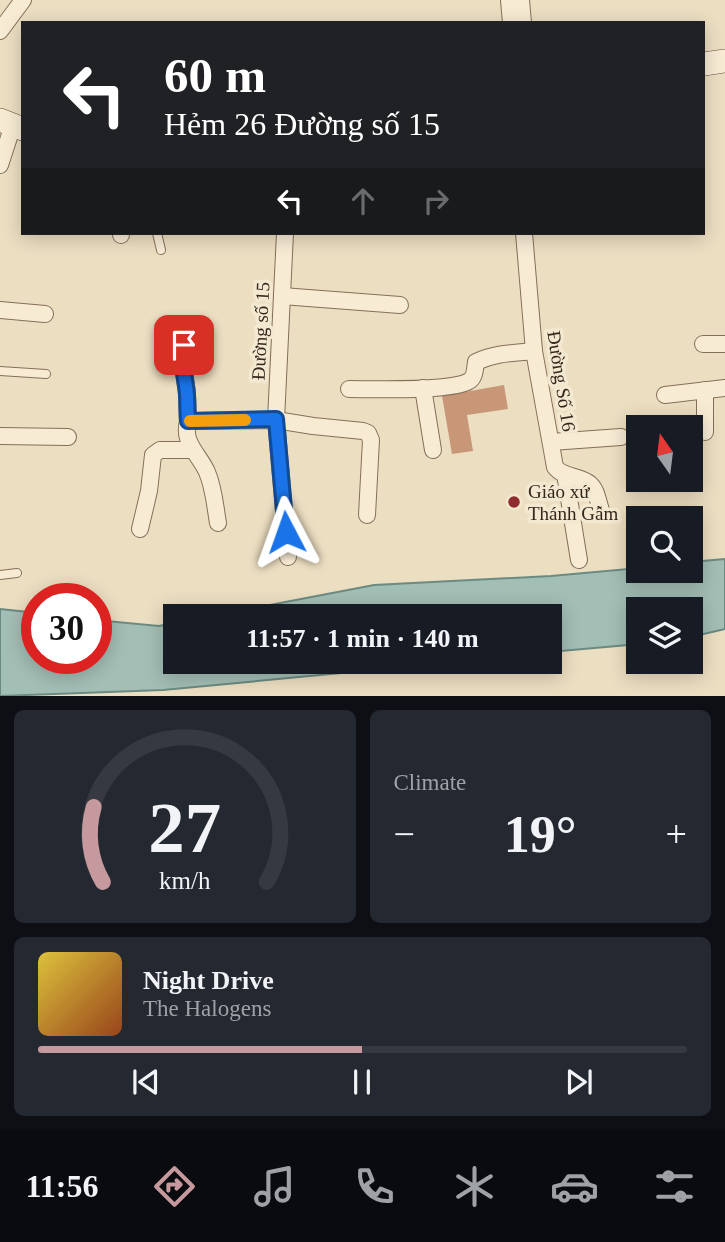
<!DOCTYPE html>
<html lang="en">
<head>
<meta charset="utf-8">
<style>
	:root { --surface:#171b24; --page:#242831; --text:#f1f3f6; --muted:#9ea1a6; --line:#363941; --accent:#c5999d }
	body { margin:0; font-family:Georgia,serif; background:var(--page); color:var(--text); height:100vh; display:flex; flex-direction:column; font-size:26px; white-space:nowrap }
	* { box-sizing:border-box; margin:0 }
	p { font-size:23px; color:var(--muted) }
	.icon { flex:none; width:38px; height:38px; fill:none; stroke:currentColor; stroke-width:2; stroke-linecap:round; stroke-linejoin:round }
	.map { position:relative; height:696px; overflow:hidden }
	.panel { display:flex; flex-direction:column; gap:14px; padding:14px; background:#0d0f14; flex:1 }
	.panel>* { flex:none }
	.hud { position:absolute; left:21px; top:21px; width:684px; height:214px; border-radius:0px; box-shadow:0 4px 18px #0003; background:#202124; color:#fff; overflow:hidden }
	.needle { width:46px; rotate:346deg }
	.buttons { position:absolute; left:626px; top:415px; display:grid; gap:14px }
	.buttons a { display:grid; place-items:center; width:77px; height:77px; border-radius:0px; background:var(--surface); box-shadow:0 4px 18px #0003; font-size:35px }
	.speed { position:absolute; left:21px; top:583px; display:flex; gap:14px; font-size:35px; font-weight:700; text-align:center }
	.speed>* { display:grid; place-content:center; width:91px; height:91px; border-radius:50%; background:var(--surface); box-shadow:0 4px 18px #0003; line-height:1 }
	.speed .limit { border:10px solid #d22; background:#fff; color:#111 }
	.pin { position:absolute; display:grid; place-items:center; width:60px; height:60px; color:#fff; margin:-30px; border-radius:14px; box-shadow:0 4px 10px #0006 }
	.me { position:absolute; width:77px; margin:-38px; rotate:356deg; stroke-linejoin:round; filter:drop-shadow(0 0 5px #0008) }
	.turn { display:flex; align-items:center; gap:24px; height:147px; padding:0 28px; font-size:32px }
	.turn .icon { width:91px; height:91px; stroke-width:2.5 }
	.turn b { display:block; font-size:49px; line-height:60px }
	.lanes { display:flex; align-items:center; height:66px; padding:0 28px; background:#0003; justify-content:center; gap:35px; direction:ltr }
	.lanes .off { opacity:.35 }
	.big { font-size:52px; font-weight:600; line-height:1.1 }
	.panel .widget { flex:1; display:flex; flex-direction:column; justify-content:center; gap:10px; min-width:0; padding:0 24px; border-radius:10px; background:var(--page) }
	.panel .dial { align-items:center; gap:0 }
	.dial svg { height:182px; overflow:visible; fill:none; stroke:var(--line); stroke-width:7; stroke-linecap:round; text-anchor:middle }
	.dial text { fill:var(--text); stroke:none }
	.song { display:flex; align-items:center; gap:21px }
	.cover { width:84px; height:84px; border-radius:10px; background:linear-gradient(135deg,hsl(50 70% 55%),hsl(20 70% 35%)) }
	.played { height:7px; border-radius:4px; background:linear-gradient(90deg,var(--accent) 50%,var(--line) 50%) }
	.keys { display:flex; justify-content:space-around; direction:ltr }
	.heat { display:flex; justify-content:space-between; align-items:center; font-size:38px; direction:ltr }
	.panel .tiles { flex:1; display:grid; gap:14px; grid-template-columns:1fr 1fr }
	.widget:last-child { grid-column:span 2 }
	.trip { position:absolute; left:163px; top:604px; width:399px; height:70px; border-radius:0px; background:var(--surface); box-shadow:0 4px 18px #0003; font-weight:600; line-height:70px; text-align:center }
	.dock { display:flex; height:112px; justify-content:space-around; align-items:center; background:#090b0e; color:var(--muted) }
	.dock .icon { width:49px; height:49px }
	.dock .current { color:var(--accent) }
	.dock b { font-size:32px; color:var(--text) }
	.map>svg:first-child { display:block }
</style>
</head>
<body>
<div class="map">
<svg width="725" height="696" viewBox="0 0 725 696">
	<rect width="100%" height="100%" fill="#ecdec1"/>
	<g fill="#a3beb5" stroke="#6b8b82" stroke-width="2">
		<path d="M725,559V629L691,637V609H639V644L550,652V616H213L374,585L551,576L639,568V570H691V562Z"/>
		<path d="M0,609L37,613V658H96V620L159,626L175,623V662H458L163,690L0,696Z"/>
	</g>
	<path fill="#c89778" d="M504,385L508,409L467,415L473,451L452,454L442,396Z"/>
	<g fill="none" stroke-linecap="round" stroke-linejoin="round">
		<defs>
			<g id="service">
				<path d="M157,233L161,250"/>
				<path d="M0,371L46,374"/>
				<path d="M0,575L17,573"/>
			</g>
			<g id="minor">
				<path d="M509,0L511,23"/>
				<path d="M521,0L523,23"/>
				<path d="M0,31L23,0"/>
				<path d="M0,165L13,125"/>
				<path d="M285,233L276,420L288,557"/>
				<path d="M524,233L534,351L555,467C563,478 580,475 590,484C597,490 598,502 601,510"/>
				<path d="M121,235V233"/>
				<path d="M282,296L400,305"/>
				<path d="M0,310L45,314"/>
				<path d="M703,344H725"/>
				<path d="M184,345C181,360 184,371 186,386C188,397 187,409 188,421"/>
				<path d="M423,388L433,450"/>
				<path d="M349,389C372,389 451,392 469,381C475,378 475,368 476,362C495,353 514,353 534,351"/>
				<path d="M665,395L725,388"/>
				<path d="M705,432V390"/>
				<path d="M0,436L68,437"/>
				<path d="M551,442L621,437"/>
				<path d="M565,474L579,560"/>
				<path d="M218,523C215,506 214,488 207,472C199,454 182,443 188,421L276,420L313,426L363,431L368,433L371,440L367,515"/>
				<path d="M140,529L149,491L153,455L160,450H191"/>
			</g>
			<g id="secondary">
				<path d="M704,64L725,61"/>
				<path d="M0,120L23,129"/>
			</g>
		</defs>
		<use href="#service" stroke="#846f59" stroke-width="10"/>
		<use href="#minor" stroke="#846f59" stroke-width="18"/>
		<use href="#secondary" stroke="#66503d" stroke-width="24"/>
		<use href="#service" stroke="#f7ebd4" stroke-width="8"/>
		<use href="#minor" stroke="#f7ebd4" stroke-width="16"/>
		<use href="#secondary" stroke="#f7ebd4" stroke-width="23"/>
	</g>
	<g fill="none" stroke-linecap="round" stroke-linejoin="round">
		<defs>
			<path id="route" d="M184,345C181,360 184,371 186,386C188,397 187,409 188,421L276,419L286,532"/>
		</defs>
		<use href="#route" stroke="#114b97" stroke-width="18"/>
		<use href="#route" stroke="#1a73e8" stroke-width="12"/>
		<path stroke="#f59e0b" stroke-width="12" d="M190,421L245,420"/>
	</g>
	<circle fill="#902c30" stroke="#f3e8d0" stroke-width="2.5" cx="514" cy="502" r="7"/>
	<g text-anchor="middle" stroke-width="7" stroke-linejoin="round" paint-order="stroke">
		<g font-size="19" fill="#34281d" stroke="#f3e8d0">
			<text transform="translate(260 331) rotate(-87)" y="7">Đường số 15</text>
			<text transform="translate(562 381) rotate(81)" y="7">Đường Số 16</text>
		</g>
		<g font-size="19" fill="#34281d" stroke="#f3e8d0" text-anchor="start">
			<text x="528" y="498">Giáo xứ<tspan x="528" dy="22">Thánh Gẫm</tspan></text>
		</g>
	</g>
</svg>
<div class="buttons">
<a><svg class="needle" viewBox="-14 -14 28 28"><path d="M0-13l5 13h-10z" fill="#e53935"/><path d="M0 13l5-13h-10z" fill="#9ea1a6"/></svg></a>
<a><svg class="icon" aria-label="search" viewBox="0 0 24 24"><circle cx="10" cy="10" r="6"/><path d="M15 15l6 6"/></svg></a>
<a><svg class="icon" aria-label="layers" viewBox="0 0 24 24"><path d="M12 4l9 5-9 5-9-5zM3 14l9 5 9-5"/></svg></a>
</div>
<div class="speed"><div class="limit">30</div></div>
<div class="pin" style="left:184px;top:345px;background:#d93025"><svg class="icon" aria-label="arrive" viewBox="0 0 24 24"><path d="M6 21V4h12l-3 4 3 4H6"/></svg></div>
<svg class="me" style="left:286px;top:532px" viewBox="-20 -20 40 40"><path d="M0-17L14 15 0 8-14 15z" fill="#1a73e8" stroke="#fff" stroke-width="4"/></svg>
<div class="trip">11:57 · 1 min · 140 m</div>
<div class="hud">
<div class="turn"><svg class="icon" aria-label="left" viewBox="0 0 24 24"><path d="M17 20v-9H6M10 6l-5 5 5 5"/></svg><div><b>60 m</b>Hẻm 26 Đường số 15</div></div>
<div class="lanes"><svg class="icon" aria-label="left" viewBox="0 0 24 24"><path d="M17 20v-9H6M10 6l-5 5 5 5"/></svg><svg class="icon off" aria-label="ahead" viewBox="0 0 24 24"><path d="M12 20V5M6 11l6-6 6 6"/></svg><svg class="icon off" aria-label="right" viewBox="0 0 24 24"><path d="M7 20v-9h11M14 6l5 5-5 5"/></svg></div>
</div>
</div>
<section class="panel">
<div class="tiles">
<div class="widget dial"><svg viewBox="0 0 100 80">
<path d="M14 69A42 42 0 1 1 86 69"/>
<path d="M14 69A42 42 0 0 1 10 36" stroke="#c5999d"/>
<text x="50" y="56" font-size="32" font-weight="700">27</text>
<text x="50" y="72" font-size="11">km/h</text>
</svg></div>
<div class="widget"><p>Climate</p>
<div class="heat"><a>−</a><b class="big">19°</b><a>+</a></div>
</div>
<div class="widget">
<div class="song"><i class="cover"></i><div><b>Night Drive</b><p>The Halogens</p></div></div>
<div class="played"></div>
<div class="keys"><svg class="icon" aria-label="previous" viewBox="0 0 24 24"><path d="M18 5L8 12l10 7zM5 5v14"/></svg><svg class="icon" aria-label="pause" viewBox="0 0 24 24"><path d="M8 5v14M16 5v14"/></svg><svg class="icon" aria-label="next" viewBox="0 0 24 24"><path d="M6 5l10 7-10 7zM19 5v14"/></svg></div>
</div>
</div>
</section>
<nav class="dock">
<b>11:56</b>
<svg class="icon current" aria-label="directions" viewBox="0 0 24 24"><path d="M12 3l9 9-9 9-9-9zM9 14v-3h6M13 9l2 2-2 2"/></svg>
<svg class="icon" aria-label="music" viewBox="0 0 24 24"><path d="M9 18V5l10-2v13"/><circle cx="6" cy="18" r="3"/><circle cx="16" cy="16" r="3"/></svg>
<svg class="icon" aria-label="phone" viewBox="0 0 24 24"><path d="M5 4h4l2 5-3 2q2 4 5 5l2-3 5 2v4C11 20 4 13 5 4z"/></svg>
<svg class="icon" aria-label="climate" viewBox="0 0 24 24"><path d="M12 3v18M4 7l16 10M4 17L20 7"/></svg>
<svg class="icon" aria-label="car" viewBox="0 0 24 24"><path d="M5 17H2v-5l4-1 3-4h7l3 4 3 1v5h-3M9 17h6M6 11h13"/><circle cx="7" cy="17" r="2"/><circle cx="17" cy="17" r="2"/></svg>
<svg class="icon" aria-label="filters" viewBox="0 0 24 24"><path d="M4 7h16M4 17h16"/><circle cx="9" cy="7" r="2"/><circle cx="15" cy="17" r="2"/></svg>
</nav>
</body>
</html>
